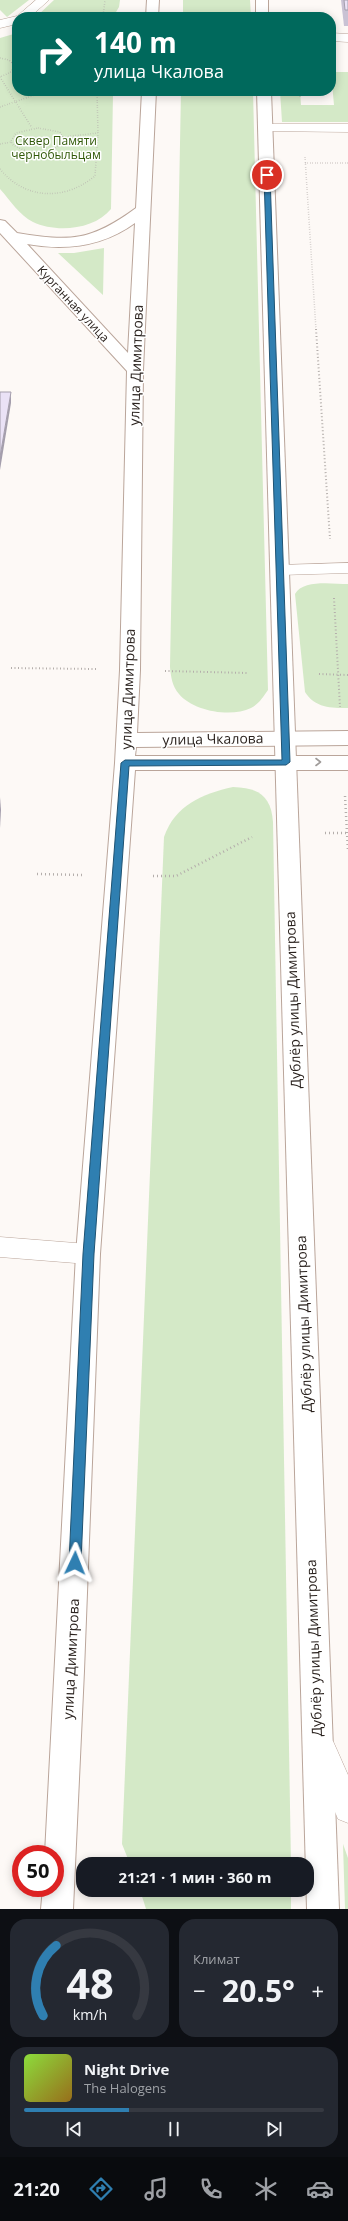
<!DOCTYPE html>
<html lang="ru">
<head>
<meta charset="utf-8">
<style>
	:root { --surface:#171b24; --page:#242831; --text:#f1f3f6; --muted:#9ea1a6; --line:#363941; --accent:#2f7fb1 }
	body { margin:0; font-family:"Open Sans",sans-serif; background:var(--page); color:var(--text); height:100vh; display:flex; flex-direction:column; font-size:15px; white-space:nowrap }
	* { box-sizing:border-box; margin:0 }
	p { font-size:13px; color:var(--muted) }
	.icon { flex:none; width:22px; height:22px; fill:none; stroke:currentColor; stroke-width:2; stroke-linecap:round; stroke-linejoin:round }
	.map { position:relative; height:1909px; overflow:hidden }
	.side { display:flex; flex-direction:column; gap:10px; padding:10px; background:#0d0f14; flex:1 }
	.side>* { flex:none }
	.top-card { position:absolute; left:12px; top:12px; width:324px; height:84px; border-radius:16px; box-shadow:0 2px 10px #0003; background:#00695c; color:#fff; overflow:hidden }
	.speed { position:absolute; left:12px; top:1845px; display:flex; gap:8px; font-size:20px; font-weight:700; text-align:center }
	.speed>* { display:grid; place-content:center; width:52px; height:52px; border-radius:50%; background:var(--surface); box-shadow:0 2px 10px #0003; line-height:1 }
	.speed .limit { border:6px solid #d22; background:#fff; color:#111 }
	.pin { position:absolute; display:grid; place-items:center; width:34px; height:34px; color:#fff; margin:-17px; border:2px solid #fff; border-radius:50%; box-shadow:0 1px 4px #0007 }
	.me { position:absolute; width:44px; margin:-22px; rotate:2deg; stroke-linejoin:round; filter:drop-shadow(0 0 3px #0008) }
	.turn { display:flex; align-items:center; gap:14px; height:84px; padding:0 16px; font-size:18px }
	.turn .icon { width:52px; height:52px; stroke-width:2.5 }
	.turn b { display:block; font-size:28px; line-height:34px }
	.big { font-size:30px; font-weight:700; line-height:1.1 }
	.side .card { flex:1; display:flex; flex-direction:column; justify-content:center; gap:6px; min-width:0; padding:0 14px; border-radius:16px; background:var(--page) }
	.side .dial { align-items:center; gap:0 }
	.dial svg { height:104px; overflow:visible; fill:none; stroke:var(--line); stroke-width:7; stroke-linecap:round; text-anchor:middle }
	.dial text { fill:var(--text); stroke:none }
	.song { display:flex; align-items:center; gap:12px }
	.cover { width:48px; height:48px; border-radius:6px; background:linear-gradient(135deg,hsl(90 70% 55%),hsl(40 70% 35%)) }
	.played { height:4px; border-radius:2px; background:linear-gradient(90deg,var(--accent) 35%,var(--line) 35%) }
	.keys { display:flex; justify-content:space-around; direction:ltr }
	.heat { display:flex; justify-content:space-between; align-items:center; font-size:22px; direction:ltr }
	.side .tiles { flex:1; display:grid; gap:10px; grid-template-columns:1fr 1fr }
	.card:last-child { grid-column:span 2 }
	.trip { position:absolute; left:76px; top:1857px; width:238px; height:40px; border-radius:16px; background:var(--surface); box-shadow:0 2px 10px #0003; font-weight:700; line-height:40px; text-align:center }
	.dock { display:flex; height:64px; justify-content:space-around; align-items:center; background:#090b0e; color:var(--muted) }
	.dock .icon { width:28px; height:28px }
	.dock .on { color:var(--accent) }
	.dock b { font-size:18px; color:var(--text) }
	.map>svg:first-child { display:block }
</style>
</head>
<body>
<div class="map">
<svg width="348" height="1909" viewBox="0 0 348 1909">
	<rect width="100%" height="100%" fill="#fdf9f6"/>
	<g fill="#d4e9c7">
		<path d="M0,0H29L7,17L0,10Z"/>
		<path d="M54,0H120L119,7L113,17H36Z"/>
		<path d="M183,0H250L251,17H183Z"/>
		<path d="M17,33V91H111L113,94L111,209C94,230 56,233 33,222C20,216 10,200 0,189V38Z"/>
		<path d="M331,72H348V122H282L280,91H300L301,105H334Z"/>
		<path d="M181,91H253L268,690C263,697 259,704 251,708C231,718 193,711 179,694C172,686 171,677 170,667Z"/>
		<path d="M104,248L103,295L58,253H74Z"/>
		<path d="M348,584V708C331,708 315,708 305,692L295,594C303,579 333,584 348,584Z"/>
		<path d="M233,787C258,788 271,795 273,822L291,1864H130L122,1844L164,837C175,805 202,794 233,787Z"/>
		<path d="M343,1844L348,1858V1909H345Z"/>
		<path d="M140,1890H291V1909H146Z"/>
	</g>
	<g fill="none" stroke-linecap="round" stroke-linejoin="round">
		<defs>
			<g id="lane">
				<path d="M36,0H49L30,17H17V24L0,28V20L17,16Z"/>
				<path d="M331,33L348,34V42L331,41Z"/>
				<path d="M266,124H348V132L261,131L259,128L261,125Z"/>
				<path d="M348,563V573L280,575L274,574L271,570L274,566L280,565Z"/>
				<path d="M0,1237L88,1244L96,1247L100,1254L96,1261L88,1264L0,1257Z"/>
				<path d="M323,1737L333,1741L348,1775V1823L338,1819L309,1751L313,1741Z"/>
			</g>
			<g id="street">
				<rect x="256" y="0" width="12" height="17"/>
				<path d="M257,91H271L339,1909H307Z"/>
			</g>
			<g id="secondary">
				<path d="M147,0H159L158,17H146Z"/>
				<path d="M142,91H156L143,370L140,670L137,733L348,731V745L136,747L135,756H348V770H135L100,1254L84,1671L73,1909H41L43,1888H55V1854H45L76,1254L115,763L120,670L127,371L0,233V220L5,221L17,233C71,242 91,241 136,208ZM135,223L128,353L27,244C66,251 102,247 135,223Z"/>
			</g>
		</defs>
		<use href="#lane" stroke="#baa59a" stroke-width="1"/>
		<use href="#street" stroke="#baa59a" stroke-width="2"/>
		<use href="#secondary" stroke="#baa59a" stroke-width="2"/>
		<g stroke="#b4aeab" stroke-width="1.5" stroke-dasharray="0.5 2" stroke-linecap="butt">
			<path d="M103,17L105,0"/>
			<path d="M0,58L9,60L15,66L11,72L0,77"/>
			<path d="M12,63L17,61"/>
			<path d="M0,77L32,128"/>
			<path d="M300,91V98"/>
			<path d="M0,107L46,91"/>
			<path d="M38,128L60,132L64,140C52,157 28,155 12,144L11,141L16,133Z"/>
			<path d="M63,137L98,133"/>
			<path d="M0,144L12,142"/>
			<path d="M305,157L316,330"/>
			<path d="M305,163H348"/>
			<path d="M0,169C25,200 65,201 95,176L98,133L97,91"/>
		</g>
		<g stroke="#b4aeab" stroke-width="2" stroke-dasharray="1 2.5" stroke-linecap="butt">
			<path d="M316,329L330,539"/>
			<path d="M334,598L340,707"/>
			<path d="M11,668L96,669"/>
			<path d="M165,671L248,673"/>
			<path d="M319,674L348,675"/>
		</g>
		<g stroke="#b4aeab" stroke-width="2.5" stroke-dasharray="1 3" stroke-linecap="butt">
			<path d="M345,796L348,851"/>
			<path d="M325,833H348"/>
			<path d="M37,874L82,875"/>
			<path d="M153,876H176L252,837"/>
		</g>
		<use href="#lane" fill="#fff" fill-rule="evenodd"/>
		<use href="#street" fill="#fff" fill-rule="evenodd"/>
		<use href="#secondary" fill="#fff" fill-rule="evenodd"/>
	</g>
	<path fill="#c9c2d4" d="M341,0H348V26H344Z"/>
	<g fill="#a49eac">
		<path d="M11,392V403L0,470V457Z"/>
		<path d="M0,797L1,810L0,828Z"/>
	</g>
	<g fill="#eae2f6" stroke="#a49eac">
		<path d="M344,0H348V10H345Z"/>
		<path d="M0,392H11L0,457Z"/>
	</g>
	<defs><path id="oneway-chevron" d="M-2-3.5L2.5 0L-2 3.5" fill="none" stroke-width="1.6" stroke-linecap="round" stroke-linejoin="round"/></defs>
	<use stroke="#a09c9a" href="#oneway-chevron" transform="translate(318 762)"/>
	<path fill="#2f7fb1" stroke="#1f5373" d="M267,174L270,175L290,762L286,765L129,766L94,1254L81,1563L79,1567L75,1569L71,1567L69,1563L83,1254L121,763L125,760H282L264,175Z"/>
	<g text-anchor="middle" stroke-width="3" stroke-linejoin="round" paint-order="stroke">
		<g font-size="12" fill="#315909" stroke="#fff">
			<text x="56" y="145">Сквер Памяти<tspan x="56" dy="14">чернобыльцам</tspan></text>
		</g>
		<g font-size="12" fill="#2b231f" stroke="#fff">
			<text transform="translate(73 304) rotate(47)" y="4">Курганная улица</text>
		</g>
		<g font-size="14" fill="#2b231f" stroke="#fff">
			<text transform="translate(136 365) rotate(-88)" y="5">улица Димитрова</text>
			<text transform="translate(128 689) rotate(-88)" y="5">улица Димитрова</text>
			<text transform="translate(213 739) rotate(-1)" y="5">улица Чкалова</text>
			<text transform="translate(293 1000) rotate(-92)" y="5">Дублёр улицы Димитрова</text>
			<text transform="translate(304 1324) rotate(-92)" y="5">Дублёр улицы Димитрова</text>
			<text transform="translate(314 1648) rotate(-92)" y="5">Дублёр улицы Димитрова</text>
			<text transform="translate(71 1659) rotate(-87)" y="5">улица Димитрова</text>
		</g>
	</g>
</svg>
<div class="speed"><div class="limit">50</div></div>
<div class="pin" style="left:267px;top:175px;background:#d93025"><svg class="icon" aria-label="arrive" viewBox="0 0 24 24"><path d="M6 21V4h12l-3 4 3 4H6"/></svg></div>
<svg class="me" style="left:75px;top:1563px" viewBox="-20 -20 40 40"><path d="M0-17L14 15 0 8-14 15z" fill="#2f7fb1" stroke="#fff" stroke-width="4"/></svg>
<div class="trip">21:21 · 1 мин · 360 m</div>
<div class="top-card">
<div class="turn"><svg class="icon" aria-label="right" viewBox="0 0 24 24"><path d="M7 20v-9h11M14 6l5 5-5 5"/></svg><div><b>140 m</b>улица Чкалова</div></div>
</div>
</div>
<section class="side">
<div class="tiles">
<div class="card dial"><svg viewBox="0 0 100 80">
<path d="M14 69A42 42 0 1 1 86 69"/>
<path d="M14 69A42 42 0 0 1 24 15" stroke="#2f7fb1"/>
<text x="50" y="56" font-size="32" font-weight="700">48</text>
<text x="50" y="72" font-size="11">km/h</text>
</svg></div>
<div class="card"><p>Климат</p>
<div class="heat"><a>−</a><b class="big">20.5°</b><a>+</a></div>
</div>
<div class="card">
<div class="song"><i class="cover"></i><div><b>Night Drive</b><p>The Halogens</p></div></div>
<div class="played"></div>
<div class="keys"><svg class="icon" aria-label="previous" viewBox="0 0 24 24"><path d="M18 5L8 12l10 7zM5 5v14"/></svg><svg class="icon" aria-label="pause" viewBox="0 0 24 24"><path d="M8 5v14M16 5v14"/></svg><svg class="icon" aria-label="next" viewBox="0 0 24 24"><path d="M6 5l10 7-10 7zM19 5v14"/></svg></div>
</div>
</div>
</section>
<nav class="dock">
<b>21:20</b>
<svg class="icon on" aria-label="directions" viewBox="0 0 24 24"><path d="M12 3l9 9-9 9-9-9zM9 14v-3h6M13 9l2 2-2 2"/></svg>
<svg class="icon" aria-label="music" viewBox="0 0 24 24"><path d="M9 18V5l10-2v13"/><circle cx="6" cy="18" r="3"/><circle cx="16" cy="16" r="3"/></svg>
<svg class="icon" aria-label="phone" viewBox="0 0 24 24"><path d="M5 4h4l2 5-3 2q2 4 5 5l2-3 5 2v4C11 20 4 13 5 4z"/></svg>
<svg class="icon" aria-label="climate" viewBox="0 0 24 24"><path d="M12 3v18M4 7l16 10M4 17L20 7"/></svg>
<svg class="icon" aria-label="car" viewBox="0 0 24 24"><path d="M5 17H2v-5l4-1 3-4h7l3 4 3 1v5h-3M9 17h6M6 11h13"/><circle cx="7" cy="17" r="2"/><circle cx="17" cy="17" r="2"/></svg>
</nav>
</body>
</html>
